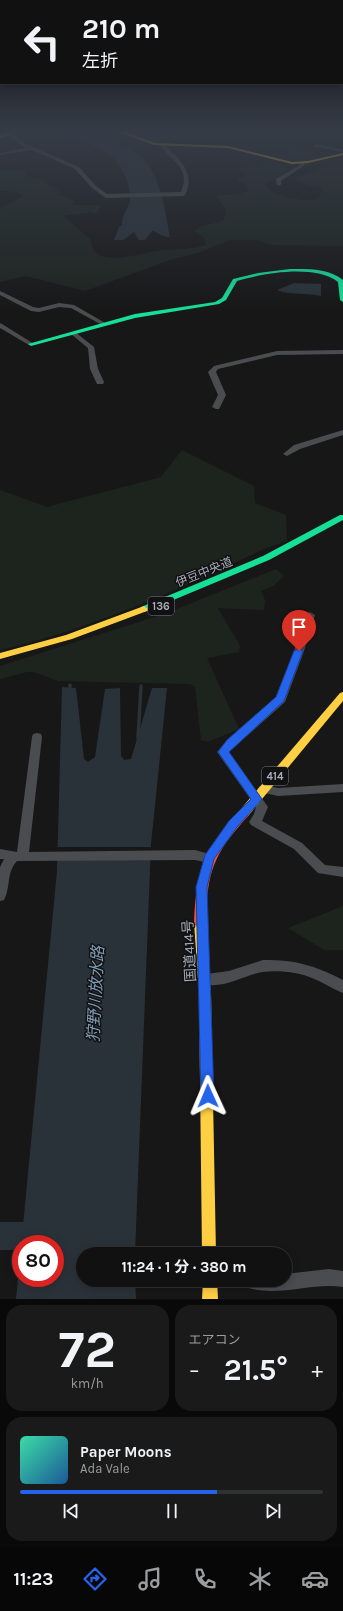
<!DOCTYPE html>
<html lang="ja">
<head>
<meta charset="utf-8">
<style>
	:root { --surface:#111; --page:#1a1a1a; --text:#f1f3f6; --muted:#9c9d9f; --line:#303131; --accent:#2563eb }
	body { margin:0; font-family:Karla,"Noto Sans JP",sans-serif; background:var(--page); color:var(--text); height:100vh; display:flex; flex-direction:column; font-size:15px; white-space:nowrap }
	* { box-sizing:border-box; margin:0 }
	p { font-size:13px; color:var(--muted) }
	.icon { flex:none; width:22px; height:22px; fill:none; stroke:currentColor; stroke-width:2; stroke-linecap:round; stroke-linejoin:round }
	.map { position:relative; height:1299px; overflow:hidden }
	.sheet { display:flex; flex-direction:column; gap:6px; padding:6px; background:#090909; flex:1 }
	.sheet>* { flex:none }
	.hud { position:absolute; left:0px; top:0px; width:343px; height:84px; box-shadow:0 2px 10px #0003,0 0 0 1px var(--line); background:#111; color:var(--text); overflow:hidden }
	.speed { position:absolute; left:12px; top:1235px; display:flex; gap:8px; font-size:20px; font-weight:700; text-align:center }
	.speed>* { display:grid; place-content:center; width:52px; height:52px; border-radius:50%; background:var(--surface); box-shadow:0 2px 10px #0003,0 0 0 1px var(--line); line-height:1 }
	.speed .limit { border:6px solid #d22; background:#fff; color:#111 }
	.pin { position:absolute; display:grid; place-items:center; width:34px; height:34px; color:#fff; margin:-41px -17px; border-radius:50% 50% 50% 0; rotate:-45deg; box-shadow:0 0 4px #0007 }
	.pin .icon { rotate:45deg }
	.me { position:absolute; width:44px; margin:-22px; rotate:359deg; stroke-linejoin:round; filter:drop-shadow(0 0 3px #0008) }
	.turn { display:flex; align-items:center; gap:14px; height:84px; padding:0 16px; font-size:18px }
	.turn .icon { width:52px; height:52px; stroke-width:2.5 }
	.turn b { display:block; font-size:28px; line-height:34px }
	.big { font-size:30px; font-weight:700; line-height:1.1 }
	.sheet .tile { flex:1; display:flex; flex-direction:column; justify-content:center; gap:6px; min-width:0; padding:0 14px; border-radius:16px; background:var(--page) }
	.sheet .dial { align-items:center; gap:0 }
	.dial b { font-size:52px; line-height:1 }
	.song { display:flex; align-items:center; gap:12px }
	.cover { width:48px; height:48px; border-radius:6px; background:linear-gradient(135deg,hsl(160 70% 55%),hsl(210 70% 35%)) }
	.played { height:4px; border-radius:2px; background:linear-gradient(90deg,var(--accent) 65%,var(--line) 65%) }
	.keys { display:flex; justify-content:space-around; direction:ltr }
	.heat { display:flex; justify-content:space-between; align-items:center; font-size:22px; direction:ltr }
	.sheet .tiles { flex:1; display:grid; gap:6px; grid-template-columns:1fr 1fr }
	.tile:last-child { grid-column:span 2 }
	.trip { position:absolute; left:76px; top:1247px; width:216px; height:40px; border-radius:20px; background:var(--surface); box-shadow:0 2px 10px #0003,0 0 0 1px var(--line); font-weight:700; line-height:40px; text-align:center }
	.tabs { display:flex; height:64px; justify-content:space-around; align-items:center; background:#070707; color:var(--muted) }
	.tabs .icon { width:28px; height:28px }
	.tabs .on { color:var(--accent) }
	.tabs b { font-size:18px; color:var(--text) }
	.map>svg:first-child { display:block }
</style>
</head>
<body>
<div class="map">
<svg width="343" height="1299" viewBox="0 0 343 1299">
	<rect width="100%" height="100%" fill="#171717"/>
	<g fill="#1d241e">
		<path d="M123,131H170L181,134L194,131H333L337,133L321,137L326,141L310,142L298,140L278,144L192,139L159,144Z"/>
		<path d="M289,148L315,151L323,155C314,167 281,160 269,155L283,154Z"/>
		<path d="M263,161L277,163L290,168L276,179L265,184C268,195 305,203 316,199C320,198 321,193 322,189L300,183L293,178C311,174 324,165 343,163V246L271,245L257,240H230L201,252L173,259L85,291L26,276L0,282V209L24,195L11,191H0V171L20,170L26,172V176L42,179L46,184L60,190V192L57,194L73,199L75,201L71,205H98L100,207L97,214L91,212L63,216L90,239L94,251L98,255C119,262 136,254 156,251C173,249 190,250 206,245L204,237L194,231L201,226L223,221C228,211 225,204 216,198L219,195H236L248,191V188L245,184L238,181L237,178L248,175L238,170L239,168L259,165Z"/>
		<path d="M182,450L254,486L255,503L286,515L287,541L266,548C181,588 93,629 0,650V490L47,507L161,477Z"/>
		<path d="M276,569L284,576L273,586L261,591L265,600L264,610L218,608L240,646L239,652L207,658L239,729L208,742L201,740L195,687L190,684L58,681L34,672H27L0,679V666L167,613Z"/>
		<path d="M343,906V950H324L288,928Z"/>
	</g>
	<g fill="#2a3239" fill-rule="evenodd">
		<path d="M47,131H103L106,138C118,143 134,149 143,159C162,178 165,212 170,237C161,237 159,232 152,231L145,240H139L134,232L123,240H114L119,227L122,225C121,215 131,207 130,196C128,167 110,150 83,142C70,138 59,137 47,131Z"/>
		<path d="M294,283L321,284V296C308,293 288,295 277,290Z"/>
		<path d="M62,687L76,688L84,759L88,762L95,757L105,689L120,688L121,756L124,760L131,759L152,688H167L151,844L135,1254H83V1280H135L136,1299H16L57,871ZM21,1244H55V1278H21Z"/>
	</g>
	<path fill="#171717" d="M56,847H153L152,860L56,859Z"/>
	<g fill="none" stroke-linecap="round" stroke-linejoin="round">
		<g stroke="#2a3239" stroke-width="3.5">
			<path d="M70,685V691"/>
			<path d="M138,738L141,686"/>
		</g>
		<path fill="#2a3239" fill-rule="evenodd" d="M0,1222H44L54,1226L58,1236L54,1244H21V1250H0Z"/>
		<g fill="#4b4c50" fill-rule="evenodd">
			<path d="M8,133L16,135L20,140L28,145L79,167L96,186L107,194L181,192C191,169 174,163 162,148L161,145L165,144C167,149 171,152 175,155C187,167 193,180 185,195L183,196L106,198L92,188L75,169L32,150L0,155V153L27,148C19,145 14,138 6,135Z"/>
			<path d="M315,144L343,150V152L313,146Z"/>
			<path d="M299,162H303L305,165L281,181V185H277L276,179L300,165Z"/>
			<path d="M0,291L33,307L39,308L59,303L74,305L107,324L102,325L71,308L59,307L39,312L31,311L0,295Z"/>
			<path d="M0,323L2,324L34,344L29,345L0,328Z"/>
			<path d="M71,332H75L94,347L98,369L104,382L103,384H97L90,369L88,348L71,334Z"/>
			<path d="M343,350V354L277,355L218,369L216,372L226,395L219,409H216L212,407L218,395L208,372L214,366L277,351Z"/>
			<path d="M343,430V435L300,449L287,456L283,454L294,445Z"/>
			<path d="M310,612L315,615L304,651L285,702L229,752L268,807L262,821L302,843L325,865L343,867V877L318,873L294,849L251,825L249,822L254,814L256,807L217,752L227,740L276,697L294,651L305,615Z"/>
			<path d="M37,733L41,734L42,737L29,852L195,850L213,855L215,858L213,861L209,863L195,860L17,861C6,873 11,887 4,900L0,901V867L4,859H0V849L17,852L32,737L33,734Z"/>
			<path d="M343,784V792L278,796L260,792L258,789L260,786L264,785L278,788Z"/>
			<path d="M263,960C297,960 313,965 343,980V993C332,989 323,982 312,978C299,972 278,970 263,972C243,975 222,991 200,983L198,979L200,975L229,971Z"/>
			<path d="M329,1269L343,1271V1287C310,1282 275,1299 243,1286L241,1280H285V1274Z"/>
		</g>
		<g fill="#16e098" fill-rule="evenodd">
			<path d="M290,269C309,269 328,268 343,280V302L340,300L338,282C315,264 264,273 237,281L226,300L219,304L135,318L31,346L28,344L135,314L215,302L222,298L233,279L258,273Z"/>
			<path d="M340,515H343V520L269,560L147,611L144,612L140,609L141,607L263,556Z"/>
		</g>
		<g fill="#ffcf43" fill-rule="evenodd">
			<path d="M11,131H17L0,138V136Z"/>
			<path d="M117,131H123L155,143L228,146L292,162L308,161L343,153V155L308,163L292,164L228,148L154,145Z"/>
			<path d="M144,606L148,609L147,611L72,639L0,659V653L66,635Z"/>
			<path d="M343,692V701L248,816L244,817L240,816L239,813L240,810L340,693Z"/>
			<path d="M200,918L204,920L206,923L211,994L216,1254H202L199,994L194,923L196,920Z"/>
			<path d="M203,1280H217L218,1299H202Z"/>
		</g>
		<path fill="#f24e42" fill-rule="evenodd" d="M244,809L248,810L249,813L248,816C213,855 207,871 206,923L204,926L200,928L196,926L194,923C196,869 205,850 240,810Z"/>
	</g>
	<linearGradient id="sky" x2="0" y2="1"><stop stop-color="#0d0d0d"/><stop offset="0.42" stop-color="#363c47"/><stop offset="1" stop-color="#363c47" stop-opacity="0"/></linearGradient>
	<rect width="343" height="313" fill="url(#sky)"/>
	<path fill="#2563eb" stroke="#184099" d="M299,648L303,651L284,701L229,752L262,799L237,827L214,859L207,887L214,1096L212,1100L208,1102L203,1100L201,1096L196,887L205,855L229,821L251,799L218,752L227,740L276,697L294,651Z"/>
	<g text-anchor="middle" stroke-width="3" stroke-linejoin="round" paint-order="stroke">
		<g fill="#111113" stroke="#7b7e86" stroke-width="1">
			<rect x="148" y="597" width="26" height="18" rx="3"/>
			<rect x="262" y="767" width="26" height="18" rx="3"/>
		</g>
		<g font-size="11" font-weight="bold" fill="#a8adb8">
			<text x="161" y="610">136</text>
			<text x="275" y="780">414</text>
		</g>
		<g font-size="12" fill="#a8adb8" stroke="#111113">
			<text transform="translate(204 572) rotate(-22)" y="4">伊豆中央道</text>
		</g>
		<g font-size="14" fill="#a8adb8" stroke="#111113">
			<text transform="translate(189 951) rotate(-93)" y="5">国道414号</text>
		</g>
		<g font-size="16" font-style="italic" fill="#7f9bb3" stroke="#111113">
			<text transform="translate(95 994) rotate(-87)" y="6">狩野川放水路</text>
		</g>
	</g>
</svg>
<div class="speed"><div class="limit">80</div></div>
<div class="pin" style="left:299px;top:651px;background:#d93025"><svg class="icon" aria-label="arrive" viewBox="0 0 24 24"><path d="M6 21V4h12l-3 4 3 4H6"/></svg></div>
<svg class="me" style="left:208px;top:1096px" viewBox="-20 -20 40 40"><path d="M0-17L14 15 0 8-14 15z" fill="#2563eb" stroke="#fff" stroke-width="4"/></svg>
<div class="trip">11:24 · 1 分 · 380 m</div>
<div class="hud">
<div class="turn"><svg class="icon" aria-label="left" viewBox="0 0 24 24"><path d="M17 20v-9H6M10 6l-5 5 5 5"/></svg><div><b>210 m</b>左折</div></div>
</div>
</div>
<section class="sheet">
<div class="tiles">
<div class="tile dial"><b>72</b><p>km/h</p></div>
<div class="tile"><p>エアコン</p>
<div class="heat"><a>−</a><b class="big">21.5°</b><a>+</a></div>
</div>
<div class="tile">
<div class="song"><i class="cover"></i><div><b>Paper Moons</b><p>Ada Vale</p></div></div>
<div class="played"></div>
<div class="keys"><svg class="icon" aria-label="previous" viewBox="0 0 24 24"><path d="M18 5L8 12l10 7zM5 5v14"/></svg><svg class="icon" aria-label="pause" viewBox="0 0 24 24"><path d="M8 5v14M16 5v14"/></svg><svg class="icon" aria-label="next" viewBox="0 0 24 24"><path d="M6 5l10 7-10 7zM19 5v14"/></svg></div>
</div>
</div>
</section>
<nav class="tabs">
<b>11:23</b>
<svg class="icon on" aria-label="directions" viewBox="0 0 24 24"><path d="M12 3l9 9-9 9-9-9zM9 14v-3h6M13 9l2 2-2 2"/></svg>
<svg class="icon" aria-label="music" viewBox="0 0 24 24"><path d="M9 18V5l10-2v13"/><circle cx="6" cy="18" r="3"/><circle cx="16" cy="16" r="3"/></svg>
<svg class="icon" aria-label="phone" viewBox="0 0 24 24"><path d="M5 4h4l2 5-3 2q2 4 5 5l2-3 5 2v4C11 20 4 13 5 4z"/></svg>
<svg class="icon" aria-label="climate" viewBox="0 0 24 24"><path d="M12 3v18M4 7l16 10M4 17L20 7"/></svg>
<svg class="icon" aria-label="car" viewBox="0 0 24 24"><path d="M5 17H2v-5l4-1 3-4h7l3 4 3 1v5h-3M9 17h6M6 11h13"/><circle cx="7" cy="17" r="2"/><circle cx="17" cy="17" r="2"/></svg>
</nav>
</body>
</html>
